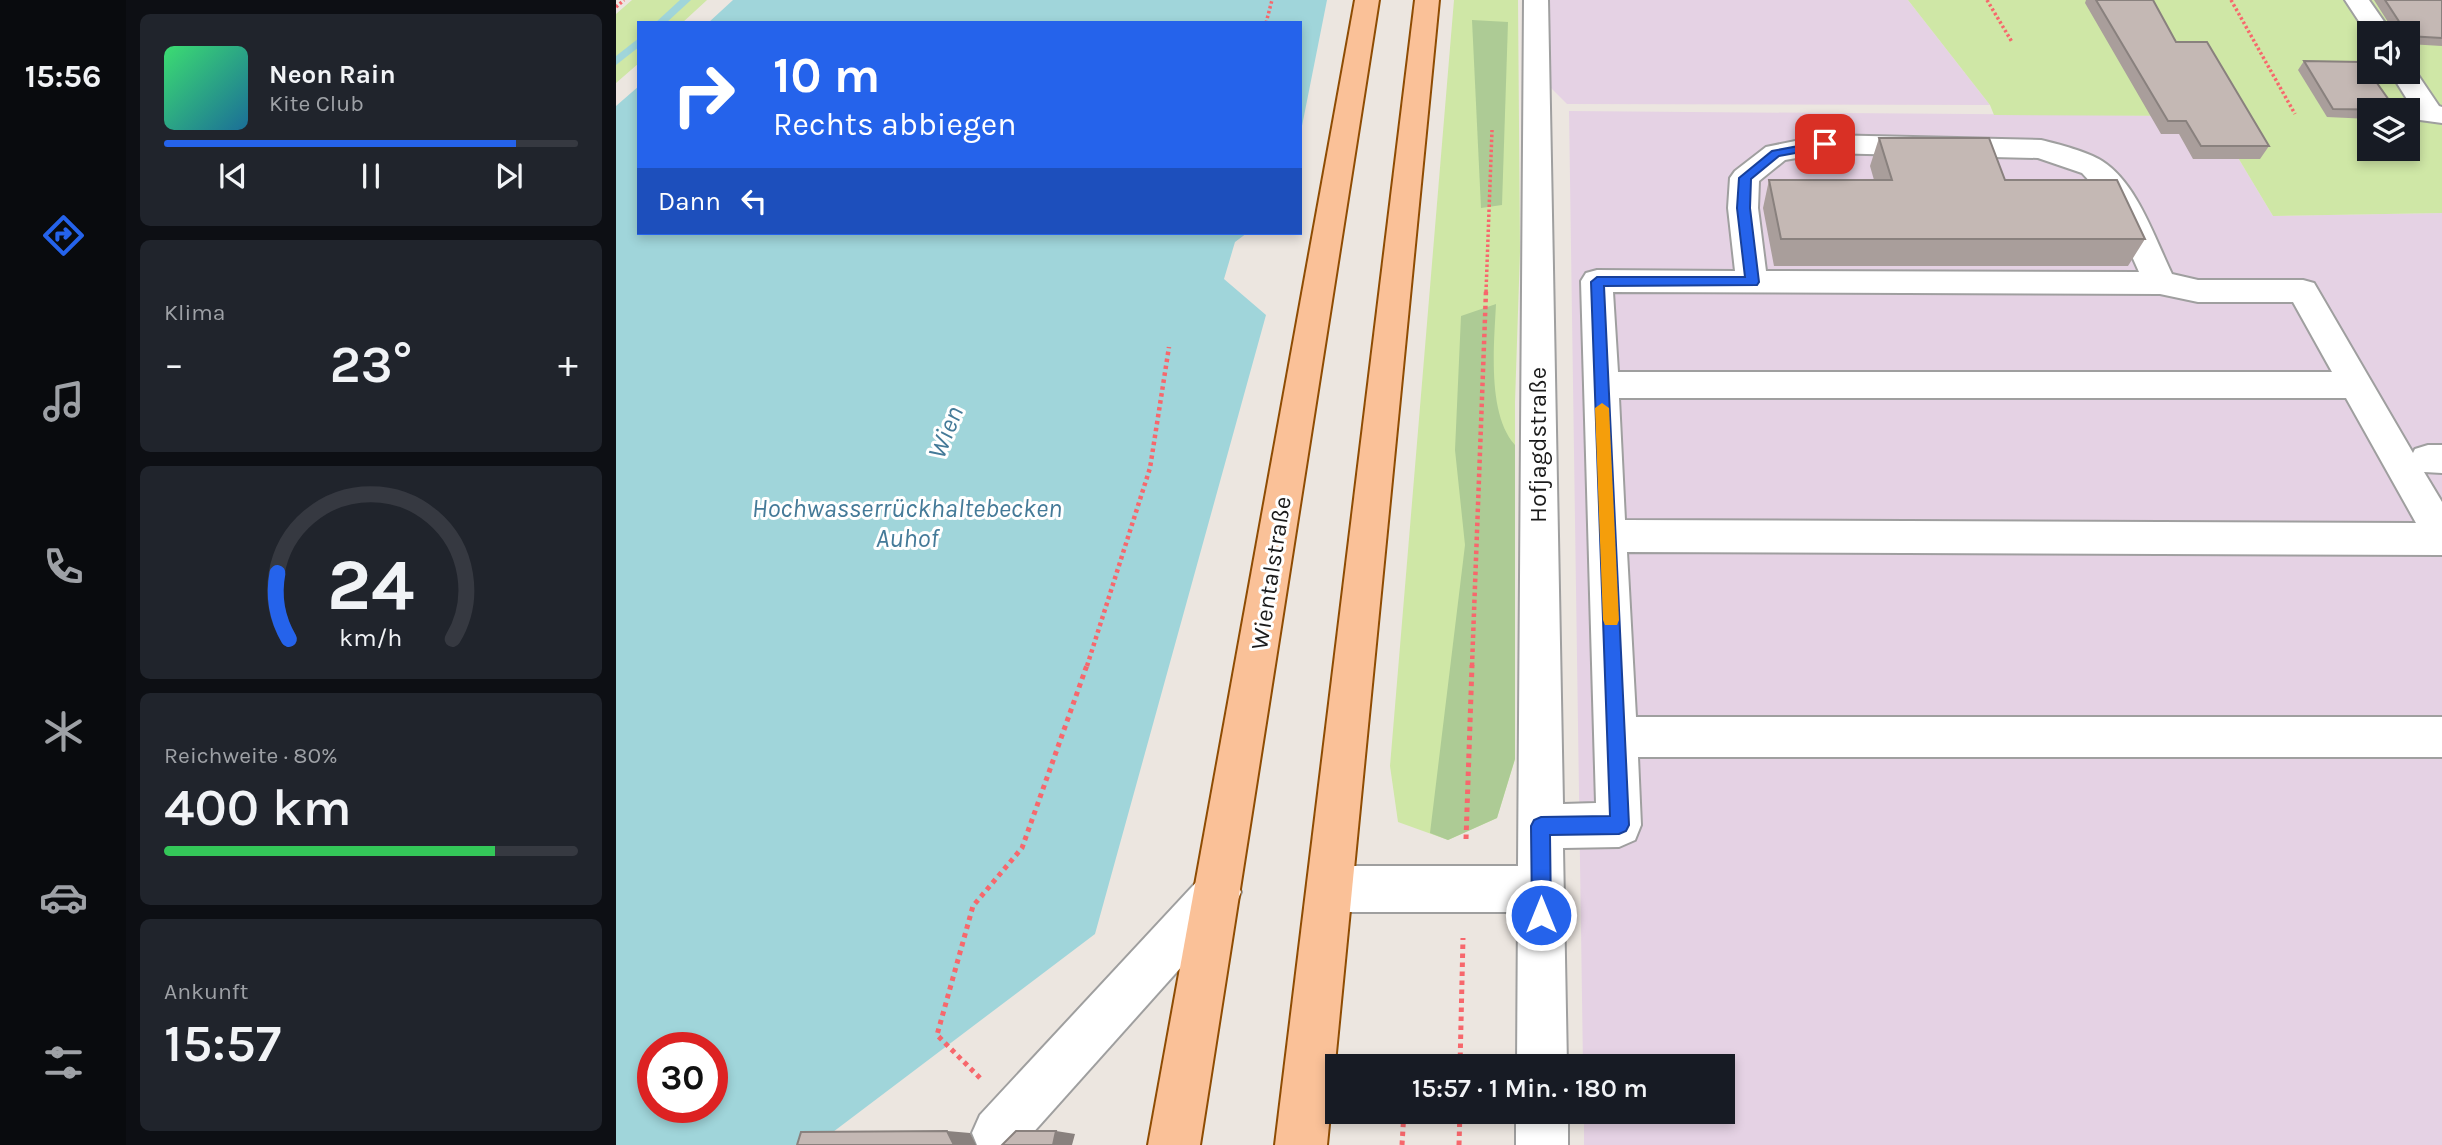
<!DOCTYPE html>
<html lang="de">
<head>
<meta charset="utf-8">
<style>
	:root { --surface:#171b24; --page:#20242c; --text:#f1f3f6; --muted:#9ea1a6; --line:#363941; --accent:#2563eb }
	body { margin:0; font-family:Karla,sans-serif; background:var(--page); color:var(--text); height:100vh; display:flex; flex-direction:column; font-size:26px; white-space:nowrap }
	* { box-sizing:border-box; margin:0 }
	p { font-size:23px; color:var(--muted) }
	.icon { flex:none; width:38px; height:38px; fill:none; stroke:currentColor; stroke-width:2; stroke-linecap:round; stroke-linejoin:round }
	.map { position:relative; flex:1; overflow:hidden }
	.drawer { display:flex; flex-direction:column; gap:14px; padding:14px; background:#0d0f14; width:490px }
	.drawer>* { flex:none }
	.banner { position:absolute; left:21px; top:21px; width:665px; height:214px; border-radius:0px; box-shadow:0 4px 10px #0003; background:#2563eb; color:#fff; overflow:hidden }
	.controls { position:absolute; left:1741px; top:21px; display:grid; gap:14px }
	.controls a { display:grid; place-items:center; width:63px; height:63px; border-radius:0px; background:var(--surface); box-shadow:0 4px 10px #0003; font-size:35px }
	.speed { position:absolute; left:21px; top:1032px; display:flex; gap:14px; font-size:35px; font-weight:700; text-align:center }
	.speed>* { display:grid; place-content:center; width:91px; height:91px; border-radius:50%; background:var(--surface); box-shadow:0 4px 10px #0003; line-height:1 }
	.speed .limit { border:10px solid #d22; background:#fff; color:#111 }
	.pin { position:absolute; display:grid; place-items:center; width:60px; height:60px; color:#fff; margin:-30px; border-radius:14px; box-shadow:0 4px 10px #0006 }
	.me { position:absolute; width:77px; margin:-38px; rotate:0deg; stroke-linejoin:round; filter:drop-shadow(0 0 5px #0008) }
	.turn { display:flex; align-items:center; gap:24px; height:147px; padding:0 21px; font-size:32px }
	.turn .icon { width:91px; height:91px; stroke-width:2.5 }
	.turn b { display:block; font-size:49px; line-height:60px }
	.then { display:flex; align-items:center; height:66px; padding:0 21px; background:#0003; gap:14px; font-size:26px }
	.big { font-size:52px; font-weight:600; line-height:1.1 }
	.drawer .tile { flex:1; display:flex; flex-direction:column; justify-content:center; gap:10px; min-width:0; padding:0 24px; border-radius:10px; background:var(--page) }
	.drawer .dial { align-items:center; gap:0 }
	.dial svg { height:182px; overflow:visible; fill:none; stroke:var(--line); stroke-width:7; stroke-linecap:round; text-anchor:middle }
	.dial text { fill:var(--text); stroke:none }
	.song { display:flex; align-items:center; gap:21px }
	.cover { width:84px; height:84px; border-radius:10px; background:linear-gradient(135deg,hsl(140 70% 55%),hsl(200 70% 35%)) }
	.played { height:7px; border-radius:4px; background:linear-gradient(90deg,var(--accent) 85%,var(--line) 85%) }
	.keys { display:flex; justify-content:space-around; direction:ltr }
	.heat { display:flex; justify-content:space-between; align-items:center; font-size:38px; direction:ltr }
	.charge { height:10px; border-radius:5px; background:linear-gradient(90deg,#34c759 80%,var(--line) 0) }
	.trip { position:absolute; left:709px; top:1054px; width:410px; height:70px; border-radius:0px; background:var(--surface); box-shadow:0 4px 10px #0003; font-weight:600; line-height:70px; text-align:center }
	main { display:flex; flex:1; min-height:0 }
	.tab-bar { display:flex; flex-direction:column; width:126px; justify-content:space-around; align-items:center; background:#090b0e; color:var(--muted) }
	.tab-bar .icon { width:49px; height:49px }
	.tab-bar .selected { color:var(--accent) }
	.tab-bar b { font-size:32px; color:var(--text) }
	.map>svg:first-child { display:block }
</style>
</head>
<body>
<main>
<nav class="tab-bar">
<b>15:56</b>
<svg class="icon selected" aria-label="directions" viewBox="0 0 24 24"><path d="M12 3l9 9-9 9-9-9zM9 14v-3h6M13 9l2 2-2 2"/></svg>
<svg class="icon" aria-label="music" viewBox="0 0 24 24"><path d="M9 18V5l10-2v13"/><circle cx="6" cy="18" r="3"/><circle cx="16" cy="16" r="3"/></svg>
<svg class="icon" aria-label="phone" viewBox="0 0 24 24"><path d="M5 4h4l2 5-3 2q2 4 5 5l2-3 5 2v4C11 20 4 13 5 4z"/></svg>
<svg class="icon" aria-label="climate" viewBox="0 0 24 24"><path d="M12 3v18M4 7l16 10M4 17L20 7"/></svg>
<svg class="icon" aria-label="car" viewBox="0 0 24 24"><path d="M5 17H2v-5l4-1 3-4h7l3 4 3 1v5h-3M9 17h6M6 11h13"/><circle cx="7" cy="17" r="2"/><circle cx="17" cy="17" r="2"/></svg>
<svg class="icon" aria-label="filters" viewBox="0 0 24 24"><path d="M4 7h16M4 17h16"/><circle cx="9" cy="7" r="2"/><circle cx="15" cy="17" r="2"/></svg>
</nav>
<section class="drawer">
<div class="tile">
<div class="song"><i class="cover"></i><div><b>Neon Rain</b><p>Kite Club</p></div></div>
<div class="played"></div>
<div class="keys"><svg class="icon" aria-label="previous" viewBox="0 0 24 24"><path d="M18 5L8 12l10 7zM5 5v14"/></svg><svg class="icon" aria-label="pause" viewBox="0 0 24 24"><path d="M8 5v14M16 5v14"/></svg><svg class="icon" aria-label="next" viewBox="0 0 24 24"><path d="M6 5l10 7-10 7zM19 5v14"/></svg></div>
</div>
<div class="tile"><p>Klima</p>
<div class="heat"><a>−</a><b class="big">23°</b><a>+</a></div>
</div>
<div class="tile dial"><svg viewBox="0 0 100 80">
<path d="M14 69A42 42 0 1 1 86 69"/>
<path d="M14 69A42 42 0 0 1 9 40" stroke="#2563eb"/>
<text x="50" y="56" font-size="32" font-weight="700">24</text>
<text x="50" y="72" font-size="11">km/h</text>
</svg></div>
<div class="tile"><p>Reichweite · 80%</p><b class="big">400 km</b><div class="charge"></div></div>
<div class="tile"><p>Ankunft</p><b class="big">15:57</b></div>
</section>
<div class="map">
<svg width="1826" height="1145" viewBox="0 0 1826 1145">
	<rect width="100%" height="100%" fill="#ece6e0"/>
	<g fill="#e5d2e4">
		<path d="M932,0H1292L1374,105L951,104L932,85Z"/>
		<path d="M953,111L1597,116L1657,216L1826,213V1145H968V1111H1106V1066H967Z"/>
	</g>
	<g fill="#cfe7a6" fill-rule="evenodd">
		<path d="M16,0H91L66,23H23V63L0,83V14Z"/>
		<path d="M838,0H902L904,252L899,402V759L881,818L832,840L782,822L774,766Z"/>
		<path d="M1292,0H1826V213L1657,216L1597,116L1378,115L1374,105ZM1754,33H1792V72H1754ZM1754,110H1792V149H1754Z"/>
	</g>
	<g fill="#adcb95">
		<path d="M856,20L892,22L886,205L865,208Z"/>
		<path d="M880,304C878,345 871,414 899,445V759L881,818L832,840L814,833L849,545L839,450L845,316Z"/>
	</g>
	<g fill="#a0d5da" fill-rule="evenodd">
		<path d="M117,0H711L684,136V23H92Z"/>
		<path d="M23,86V233H631L619,242L608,279L650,315L479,934L213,1135L210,1145H0V106ZM37,1048H96V1108H37Z"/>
	</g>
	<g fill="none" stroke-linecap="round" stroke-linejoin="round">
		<g fill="#a0d5da" fill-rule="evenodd">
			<path d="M64,0H75L50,23H39Z"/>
			<path d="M23,38V47L0,65V56Z"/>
		</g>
		<defs>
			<g id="minor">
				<path d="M908,0H932L947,804L980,803L965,281L970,273L981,270L1119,271L1112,208L1114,178L1119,171L1150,147L1209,135L1425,140C1442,144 1472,152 1486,161C1521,183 1539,239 1556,274L1582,280H1687L1698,283L1797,453L1799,449L1812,445H1826V473L1808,472L1826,502V555L1011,552L1020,717H1826V757H1022L1025,825L1019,840L1003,847L947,848L951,1066H901L902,912H714L698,905L691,889L698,873L714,866H902ZM1209,153L1422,158L1466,173L1491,200L1523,272L1150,271L1142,208L1143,181L1169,160ZM997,292L1544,294L1582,302H1677L1716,372H1002ZM1003,398H1730L1800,523L1009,520Z"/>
				<path d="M1729,0H1753L1776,33H1754V38Z"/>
				<path d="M1792,65L1796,66L1823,106L1826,107V123L1804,120L1774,72H1792Z"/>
				<path d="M602,869L618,876L625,892L618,908L406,1145H361L356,1133L364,1115L586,876Z"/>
				<rect x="900" y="1111" width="52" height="34"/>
			</g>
			<g id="major">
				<path d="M739,0H763L584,1145H532Z"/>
				<path d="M799,0H823L711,1145H659Z"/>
			</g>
		</defs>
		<use href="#minor" stroke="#9f9f9f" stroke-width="4"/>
		<use href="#major" stroke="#8e4c03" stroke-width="4"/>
		<g stroke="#f7676c" stroke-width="3.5" stroke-dasharray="2.5 2.5" stroke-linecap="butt">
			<path d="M1371,0L1396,42"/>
			<path d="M1615,0L1679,114"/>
			<path d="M0,7L8,0"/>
			<path d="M650,23L656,0"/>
			<path d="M870,292L876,130"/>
		</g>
		<g stroke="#f7676c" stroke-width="4.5" stroke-dasharray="3.5 3.5" stroke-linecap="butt">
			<path d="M471,666L534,468L553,347"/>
			<path d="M856,666L870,291"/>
		</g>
		<g stroke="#f7676c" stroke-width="5" stroke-dasharray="4.5 4.5" stroke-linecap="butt">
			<path d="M850,839L856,665"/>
			<path d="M844,1066L847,938"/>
			<path d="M364,1078L321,1035L357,906L406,848L471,665"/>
			<path d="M786,1145L788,1111"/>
			<path d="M843,1145L844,1111"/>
		</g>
		<use href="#minor" fill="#fff" fill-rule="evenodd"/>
		<use href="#major" fill="#fac198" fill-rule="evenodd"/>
	</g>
	<g fill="#a99e9b">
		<path d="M1470,0H1537L1560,42L1653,146L1644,159H1577L1563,134H1545L1469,3Z"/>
		<path d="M1758,0H1826V46L1792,44V33H1779Z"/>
		<path d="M1688,61L1754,110V119L1711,117L1682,70Z"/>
		<path d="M1263,138L1529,239L1512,266H1158L1147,208L1153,180H1258L1254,166Z"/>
	</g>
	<g fill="#89817e">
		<path d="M331,1131L354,1133L360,1145H338Z"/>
		<path d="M440,1131L459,1134L456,1145H437Z"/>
	</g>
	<g fill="#c4b8b4" stroke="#89817e" stroke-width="2">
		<path d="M1480,0H1537L1560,42H1591L1653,146H1585L1570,121H1552Z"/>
		<path d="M1769,0H1826V38L1792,36V33H1788L1784,23Z"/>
		<path d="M1688,61L1746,62L1780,110L1717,109Z"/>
		<path d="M1263,138H1373L1389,180H1501L1529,239H1165L1153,180H1276Z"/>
		<path d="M331,1131L338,1145H181L185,1132Z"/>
		<path d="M400,1131H440L437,1145H386Z"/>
	</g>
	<path fill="#2563eb" stroke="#184099" stroke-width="2" d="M1209,141L1213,142V147L1163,156L1135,179L1134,208L1143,282L1141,285L988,286L1013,825L1010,831L1003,834L934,835L935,915L932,922L925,924L919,922L916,915L915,826L918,820L925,817L994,816L975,282L981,277H1129L1121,208L1123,178L1156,151Z"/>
	<path fill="#f59e0b" d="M986,403L993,408L1003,620L1001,625H989L987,620L979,408Z"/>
	<g text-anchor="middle" stroke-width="6" stroke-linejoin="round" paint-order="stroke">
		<g font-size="24" fill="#1b1b1b" stroke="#fff">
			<text transform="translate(922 445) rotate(-90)" y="8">Hofjagdstraße</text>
			<text transform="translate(655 573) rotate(-81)" y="8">Wientalstraße</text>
		</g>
		<g font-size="26" font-style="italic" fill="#447a98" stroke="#fff">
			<text transform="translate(329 432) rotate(-68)" y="9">Wien</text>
			<text x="291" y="517">Hochwasserrückhaltebecken<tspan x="291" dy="30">Auhof</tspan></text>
		</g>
	</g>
</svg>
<div class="controls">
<a><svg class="icon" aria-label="sound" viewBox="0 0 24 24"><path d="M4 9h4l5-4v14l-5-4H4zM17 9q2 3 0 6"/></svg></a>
<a><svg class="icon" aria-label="layers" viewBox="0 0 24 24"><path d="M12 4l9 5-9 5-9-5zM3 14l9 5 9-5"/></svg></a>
</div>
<div class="speed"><div class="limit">30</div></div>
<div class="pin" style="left:1209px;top:144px;background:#d93025"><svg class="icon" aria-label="arrive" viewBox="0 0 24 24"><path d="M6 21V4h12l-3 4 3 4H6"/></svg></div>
<svg class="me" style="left:925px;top:915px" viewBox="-20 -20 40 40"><circle r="17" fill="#2563eb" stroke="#fff" stroke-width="3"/><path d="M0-11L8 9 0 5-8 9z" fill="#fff"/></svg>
<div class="trip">15:57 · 1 Min. · 180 m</div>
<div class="banner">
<div class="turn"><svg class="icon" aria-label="right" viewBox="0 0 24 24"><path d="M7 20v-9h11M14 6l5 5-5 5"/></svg><div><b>10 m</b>Rechts abbiegen</div></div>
<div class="then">Dann<svg class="icon" aria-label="left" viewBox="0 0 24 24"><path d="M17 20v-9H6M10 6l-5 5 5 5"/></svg></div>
</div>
</div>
</main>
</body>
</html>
